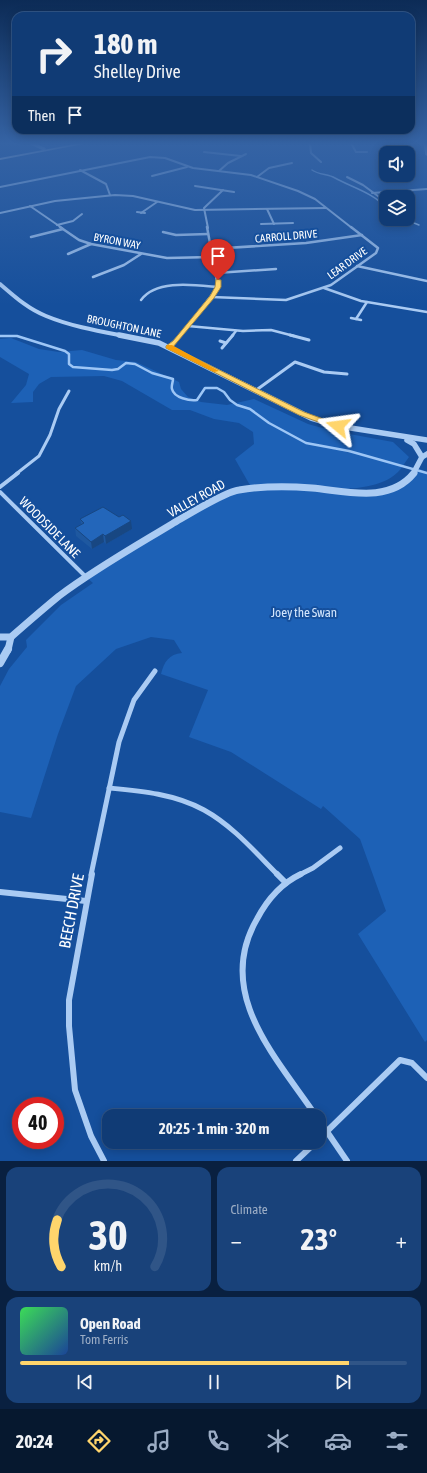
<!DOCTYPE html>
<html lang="en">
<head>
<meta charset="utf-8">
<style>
	:root { --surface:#103b75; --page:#19427a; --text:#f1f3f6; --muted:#9cadc5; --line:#305587; --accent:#ffd56c }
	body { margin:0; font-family:"Asap Condensed",sans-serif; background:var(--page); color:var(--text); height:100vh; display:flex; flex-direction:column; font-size:15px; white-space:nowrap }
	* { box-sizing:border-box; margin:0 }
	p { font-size:13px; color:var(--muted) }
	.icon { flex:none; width:22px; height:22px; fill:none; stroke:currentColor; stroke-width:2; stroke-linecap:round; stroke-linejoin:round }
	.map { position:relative; height:1161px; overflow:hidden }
	.drawer { display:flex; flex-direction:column; gap:6px; padding:6px; background:#092040; flex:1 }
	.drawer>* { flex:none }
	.banner { position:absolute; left:12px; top:12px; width:403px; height:122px; border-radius:12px; box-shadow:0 2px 10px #0003,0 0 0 1px var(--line); background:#103b75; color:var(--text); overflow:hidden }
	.fabs { position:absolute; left:379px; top:146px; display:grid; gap:8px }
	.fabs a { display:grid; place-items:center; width:36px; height:36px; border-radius:8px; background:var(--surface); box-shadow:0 2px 10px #0003,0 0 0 1px var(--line); font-size:20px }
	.speed { position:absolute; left:12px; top:1097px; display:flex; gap:8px; font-size:20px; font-weight:700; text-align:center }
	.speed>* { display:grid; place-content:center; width:52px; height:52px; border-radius:50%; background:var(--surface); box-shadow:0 2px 10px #0003,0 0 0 1px var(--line); line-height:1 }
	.speed .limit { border:6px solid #d22; background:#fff; color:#111 }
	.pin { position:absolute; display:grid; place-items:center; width:34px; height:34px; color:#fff; margin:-41px -17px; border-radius:50% 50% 50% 0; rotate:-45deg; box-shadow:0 0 4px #0007 }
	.pin .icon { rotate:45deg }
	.me { position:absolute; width:44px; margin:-22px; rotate:286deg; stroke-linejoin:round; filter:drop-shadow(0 0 3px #0008) }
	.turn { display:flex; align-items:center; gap:14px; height:84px; padding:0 16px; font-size:18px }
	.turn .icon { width:52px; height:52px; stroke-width:2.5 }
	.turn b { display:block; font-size:28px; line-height:34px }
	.then { display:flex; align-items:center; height:38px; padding:0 16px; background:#0003; gap:8px; font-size:15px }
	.big { font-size:30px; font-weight:700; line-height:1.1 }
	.drawer .tile { flex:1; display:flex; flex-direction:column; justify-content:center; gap:6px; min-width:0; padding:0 14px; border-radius:12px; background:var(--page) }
	.drawer .dial { align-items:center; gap:0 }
	.dial svg { height:104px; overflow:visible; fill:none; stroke:var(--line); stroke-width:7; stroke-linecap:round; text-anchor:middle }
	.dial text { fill:var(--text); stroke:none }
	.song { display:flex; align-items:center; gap:12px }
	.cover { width:48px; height:48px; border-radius:6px; background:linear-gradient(135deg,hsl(130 70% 55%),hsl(220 70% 35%)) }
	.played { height:4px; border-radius:2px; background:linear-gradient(90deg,var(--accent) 85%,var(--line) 85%) }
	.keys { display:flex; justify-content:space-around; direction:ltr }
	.heat { display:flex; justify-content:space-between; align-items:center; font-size:22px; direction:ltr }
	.drawer .tiles { flex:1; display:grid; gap:6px; grid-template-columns:1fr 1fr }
	.tile:last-child { grid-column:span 2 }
	.trip { position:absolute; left:102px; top:1109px; width:224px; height:40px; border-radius:12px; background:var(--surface); box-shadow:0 2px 10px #0003,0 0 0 1px var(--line); font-weight:700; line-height:40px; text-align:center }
	.dock { display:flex; height:64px; justify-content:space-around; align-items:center; background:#06182f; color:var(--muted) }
	.dock .icon { width:28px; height:28px }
	.dock .selected { color:var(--accent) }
	.dock b { font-size:18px; color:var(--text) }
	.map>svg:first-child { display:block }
</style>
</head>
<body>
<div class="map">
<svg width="427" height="1161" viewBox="0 0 427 1161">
	<rect width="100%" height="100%" fill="#154f9c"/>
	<path fill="#1d61b6" d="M11,338L39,349L59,352L82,350L116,360L136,362L179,382L181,389L188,397L201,402L227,405L254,399L308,424L333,431L393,442L409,457C405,462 402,468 398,472C382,488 354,488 334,490H393L420,469L427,472V1040L425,1042L358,934L386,911L360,839L323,806L321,809L231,752L189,737L208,690L161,674C164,662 169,654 182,653L174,640L151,637L116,649L76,686L58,734L31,818L0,812V686L9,669L27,647L26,640L61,605L93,583L86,577L194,511L251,487L235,459L254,444L253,432L239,423L214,419L190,410H172L122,381L104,376L51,377L39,384L33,392V402L11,403L26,385L29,374L0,357V339Z"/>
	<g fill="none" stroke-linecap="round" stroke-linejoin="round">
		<g stroke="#9dc6f6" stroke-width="1.5">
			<path d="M312,170C319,175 328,174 335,178C351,187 374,193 386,208"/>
			<path d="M404,219L419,225"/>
		</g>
		<path stroke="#9dc6f6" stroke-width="2" d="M0,336H17"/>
		<path stroke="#9dc6f6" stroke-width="2.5" d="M0,336H17L65,351L69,354V364L73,367L112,370L118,369L126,363L135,364L152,373L173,379C173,382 171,386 172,389C174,398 190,401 197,400L205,388H217L224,392L230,400L237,405L250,409L269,423L306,443L349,451L427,473"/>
		<g stroke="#aacbf3" stroke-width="2">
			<path d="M310,143L311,153L321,162"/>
			<path d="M351,143L356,152H367"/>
			<path d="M204,152L241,156"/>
			<path d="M80,170L106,184L110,195"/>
			<path d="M219,171L228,163L246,154"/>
			<path d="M152,176L187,167"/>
			<path d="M257,177L269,168L292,163"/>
			<path d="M347,177L363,185L386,202"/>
			<path d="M195,186L234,192"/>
			<path d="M0,187L150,157L165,158L193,168L251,175L298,191L315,199L352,228"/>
			<path d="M372,193L427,189"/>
			<path d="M30,206L62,228"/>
			<path d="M267,209L274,224"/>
			<path d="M137,212L145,213"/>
			<path d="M0,213L55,201L115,195L133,196L195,210L326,208"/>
			<path d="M141,213L157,202"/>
			<path d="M261,224L293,223"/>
			<path d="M57,225L73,221L82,214"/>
			<path d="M208,228L204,208L223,190"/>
		</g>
		<g stroke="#aacbf3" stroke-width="2.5">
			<path d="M60,227L79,240L91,244L167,258L212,257"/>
			<path d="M163,232L176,235L208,234"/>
			<path d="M31,237L63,229"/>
			<path d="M210,249L306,243L362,235"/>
			<path d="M68,254L91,244"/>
			<path d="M357,266L427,281"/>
			<path d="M216,273L276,269"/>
			<path d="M93,277L124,265L141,254"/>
			<path d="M324,288L361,301L427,312"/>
			<path d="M212,297L286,300L331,285L376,253L378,248L351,227"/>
			<path d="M141,300C156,279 195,285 218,287"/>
			<path d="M351,318L361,320"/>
			<path d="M356,319L367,302"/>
			<path d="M188,326L243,331L271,330L294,336"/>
			<path d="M180,336L218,287L207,227"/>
			<path d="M232,336L236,331"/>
		</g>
		<g stroke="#aacbf3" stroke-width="3">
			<path d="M290,335L309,340"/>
			<path d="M220,341L226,343"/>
			<path d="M168,347L181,335"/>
			<path d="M222,348L233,335"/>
			<path d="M255,391L295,362L324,372L347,374"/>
			<path d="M16,474L39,456L50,435L59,409L69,391"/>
		</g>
		<g stroke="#aacbf3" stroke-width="4">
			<path d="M0,487L18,473"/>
			<path d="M0,492L86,577"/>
		</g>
		<g stroke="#aacbf3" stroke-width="5">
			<path d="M109,788C141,791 175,794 204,810C233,826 255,852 278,875"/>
			<path d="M91,875L119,742L134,700L155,671"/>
			<path d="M299,875L313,868L340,848"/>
		</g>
		<g stroke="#aacbf3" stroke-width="6">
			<path d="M92,874L69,1000V1026L75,1090L91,1136L104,1161"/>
			<path d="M277,874L286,883"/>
			<path d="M301,874C282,883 267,900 257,919C214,993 276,1057 316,1116"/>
			<path d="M0,892L86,901"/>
			<path d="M319,1120L347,1161"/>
			<path d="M319,1139L400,1060L412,1063L427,1078"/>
			<path d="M296,1161L316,1142"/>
		</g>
		<g stroke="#aacbf3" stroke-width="3.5">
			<path d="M31,143L44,149"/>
			<path d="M425,143L427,154"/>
		</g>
		<path stroke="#aacbf3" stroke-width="4" d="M0,284C14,296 28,309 46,316C70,326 98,331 124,336"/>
		<g stroke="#aacbf3" stroke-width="5.5">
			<path d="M119,335L159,343L311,418L338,426L427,440"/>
			<path d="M407,440L414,444L422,457"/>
			<path d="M413,474L422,457L427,454"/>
		</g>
		<g stroke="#aacbf3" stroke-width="7">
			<path d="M0,637H11C27,623 43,609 59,596C95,569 134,547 172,524C186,516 224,492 239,490C263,486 287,486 312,488C346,491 389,504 414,473"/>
			<path d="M8,650L11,637"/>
		</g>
		<path stroke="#aacbf3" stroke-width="8" d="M0,663L8,649"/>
		<path fill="#f6faff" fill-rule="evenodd" d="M81,143H89L0,160V158Z"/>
	</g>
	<path fill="#1e58a0" d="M80,519L132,529L106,544L104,542L92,549L76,536L75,528L81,524Z"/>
	<g fill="#184782">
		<path d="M131,521L132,529L106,544L105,536Z"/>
		<path d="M103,534L104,542L92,549L91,542Z"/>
	</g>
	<path fill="#2366ba" stroke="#184782" d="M103,507L119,517L123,515L131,521L105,536L103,534L91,542L75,528L84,523L80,519Z"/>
	<linearGradient id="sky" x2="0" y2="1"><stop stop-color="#0c2b56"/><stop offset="0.47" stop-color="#3563a4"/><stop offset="1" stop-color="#3563a4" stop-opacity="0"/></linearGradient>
	<rect width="427" height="305" fill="url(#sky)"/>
	<path fill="#ffd56c" stroke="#a68a46" d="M216,279L221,280V287L214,298L173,347L304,412L340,425V428H335L299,415L166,348V346L173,341L210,296L215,287Z"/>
	<path fill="#f59e0b" d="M167,345H172L219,371L214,372L166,348Z"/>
	<g text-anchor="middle" stroke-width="4" stroke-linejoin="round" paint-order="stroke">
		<g font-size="11" fill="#fff" stroke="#154f9c">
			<text transform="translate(286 236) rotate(-5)" y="4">CARROLL DRIVE</text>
			<text transform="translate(117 241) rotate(11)" y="4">BYRON WAY</text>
			<text transform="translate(347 263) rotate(-36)" y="4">LEAR DRIVE</text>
			<text transform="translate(124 326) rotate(12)" y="4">BROUGHTON LANE</text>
		</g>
		<g font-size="13" fill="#fff" stroke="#154f9c">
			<text transform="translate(196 498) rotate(-29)" y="5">VALLEY ROAD</text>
			<text transform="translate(50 527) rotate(45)" y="5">WOODSIDE LANE</text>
		</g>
		<g font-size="13" fill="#d3e6fd" stroke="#154f9c">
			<text x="304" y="617">Joey the Swan</text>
		</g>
		<g font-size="16" fill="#fff" stroke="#154f9c">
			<text transform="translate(71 911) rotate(-79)" y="6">BEECH DRIVE</text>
		</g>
	</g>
</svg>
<div class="fabs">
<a><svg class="icon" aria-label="sound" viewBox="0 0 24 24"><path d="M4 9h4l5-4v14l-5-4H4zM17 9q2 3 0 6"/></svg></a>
<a><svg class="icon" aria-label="layers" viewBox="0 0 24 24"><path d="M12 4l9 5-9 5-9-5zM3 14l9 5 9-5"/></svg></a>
</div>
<div class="speed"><div class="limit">40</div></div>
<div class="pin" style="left:218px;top:280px;background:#d93025"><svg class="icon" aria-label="arrive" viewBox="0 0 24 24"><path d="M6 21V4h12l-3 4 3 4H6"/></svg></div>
<svg class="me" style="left:338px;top:426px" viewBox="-20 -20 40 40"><path d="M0-17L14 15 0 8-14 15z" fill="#ffd56c" stroke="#fff" stroke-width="4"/></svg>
<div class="trip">20:25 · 1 min · 320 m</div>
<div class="banner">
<div class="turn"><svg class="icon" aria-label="right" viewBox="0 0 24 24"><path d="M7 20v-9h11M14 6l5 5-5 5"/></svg><div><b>180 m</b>Shelley Drive</div></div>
<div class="then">Then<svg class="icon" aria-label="arrive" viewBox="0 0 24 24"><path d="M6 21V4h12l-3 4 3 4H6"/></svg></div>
</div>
</div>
<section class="drawer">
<div class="tiles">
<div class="tile dial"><svg viewBox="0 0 100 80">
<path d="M14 69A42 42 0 1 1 86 69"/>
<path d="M14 69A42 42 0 0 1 11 33" stroke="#ffd56c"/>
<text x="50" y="56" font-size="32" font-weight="700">30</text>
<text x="50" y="72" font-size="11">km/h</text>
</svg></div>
<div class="tile"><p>Climate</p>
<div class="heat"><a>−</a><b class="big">23°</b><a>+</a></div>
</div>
<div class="tile">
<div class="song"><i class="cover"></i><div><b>Open Road</b><p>Tom Ferris</p></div></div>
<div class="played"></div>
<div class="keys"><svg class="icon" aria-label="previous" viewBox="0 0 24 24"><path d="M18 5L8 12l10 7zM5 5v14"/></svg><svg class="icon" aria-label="pause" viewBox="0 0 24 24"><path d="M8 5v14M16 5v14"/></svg><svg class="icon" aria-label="next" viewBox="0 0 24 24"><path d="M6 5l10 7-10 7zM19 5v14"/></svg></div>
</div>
</div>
</section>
<nav class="dock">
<b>20:24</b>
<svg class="icon selected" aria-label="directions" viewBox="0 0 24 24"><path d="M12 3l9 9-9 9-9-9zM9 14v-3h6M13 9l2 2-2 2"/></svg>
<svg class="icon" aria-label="music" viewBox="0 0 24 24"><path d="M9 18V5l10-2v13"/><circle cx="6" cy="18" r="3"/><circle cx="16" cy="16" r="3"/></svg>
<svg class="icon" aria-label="phone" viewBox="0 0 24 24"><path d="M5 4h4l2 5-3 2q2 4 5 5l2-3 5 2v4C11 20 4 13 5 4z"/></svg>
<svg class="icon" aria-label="climate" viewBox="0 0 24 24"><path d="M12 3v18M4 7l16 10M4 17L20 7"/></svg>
<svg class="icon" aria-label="car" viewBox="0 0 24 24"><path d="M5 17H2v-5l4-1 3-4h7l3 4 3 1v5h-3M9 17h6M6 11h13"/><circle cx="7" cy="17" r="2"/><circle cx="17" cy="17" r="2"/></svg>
<svg class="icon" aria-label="filters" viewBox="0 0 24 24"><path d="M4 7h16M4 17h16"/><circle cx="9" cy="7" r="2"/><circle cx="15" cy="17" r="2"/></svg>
</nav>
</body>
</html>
